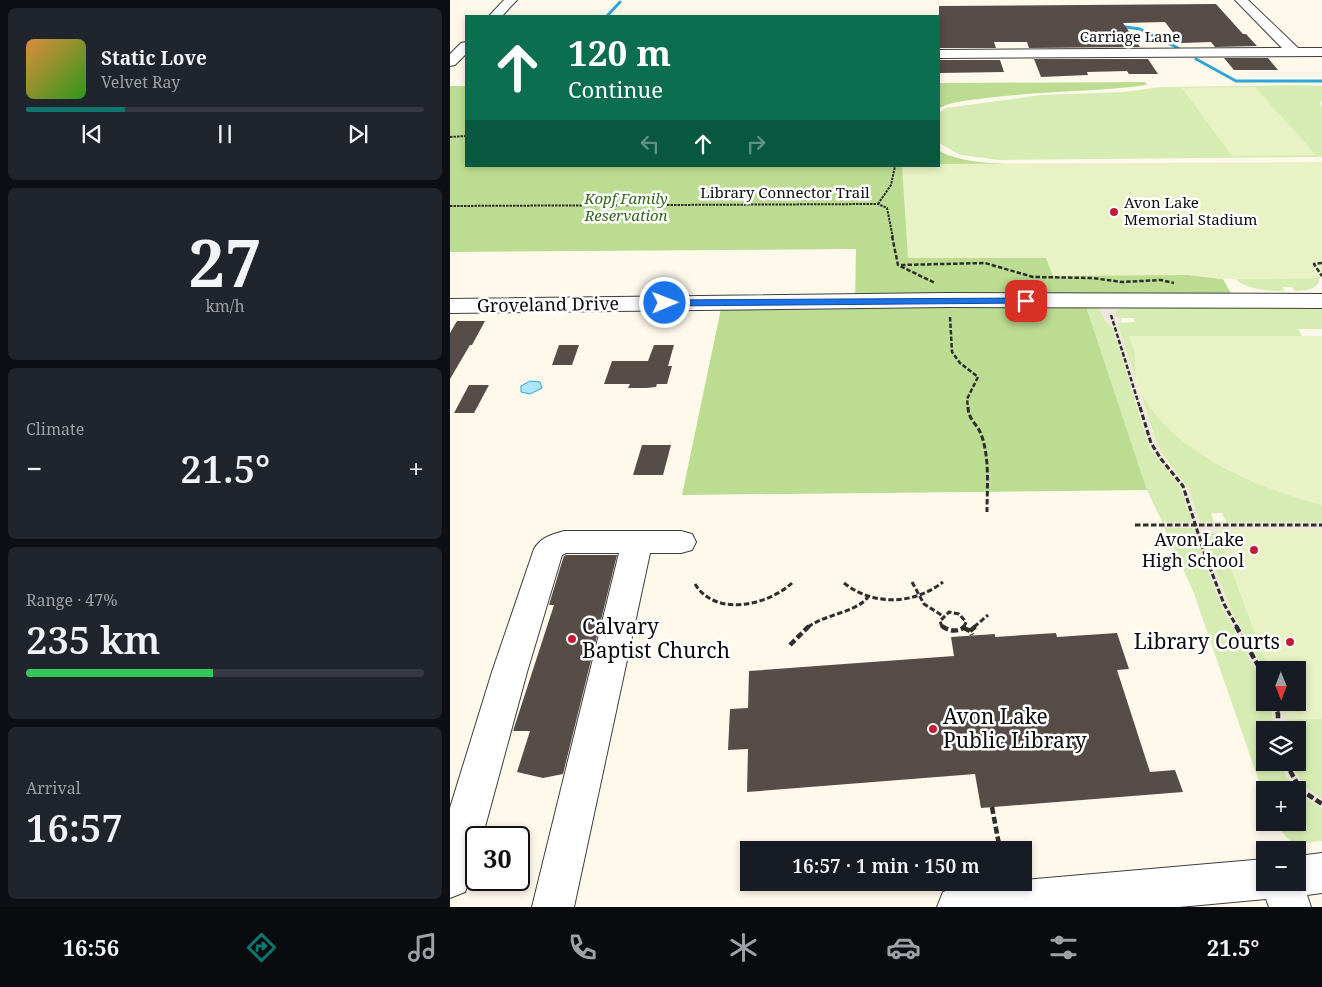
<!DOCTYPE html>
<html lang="en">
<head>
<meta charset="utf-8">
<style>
	:root { --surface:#171b24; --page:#20242c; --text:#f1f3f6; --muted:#9ea1a6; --line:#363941; --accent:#0f766e }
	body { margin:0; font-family:"Noto Serif",serif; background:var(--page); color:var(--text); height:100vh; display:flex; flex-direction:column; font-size:19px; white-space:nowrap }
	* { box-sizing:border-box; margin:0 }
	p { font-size:16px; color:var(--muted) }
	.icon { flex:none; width:28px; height:28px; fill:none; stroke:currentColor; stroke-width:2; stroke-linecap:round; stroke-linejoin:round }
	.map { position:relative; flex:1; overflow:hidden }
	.sheet { display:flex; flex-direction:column; gap:8px; padding:8px; background:#0d0f14; width:450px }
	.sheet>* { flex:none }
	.hud { position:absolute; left:15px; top:15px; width:475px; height:152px; border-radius:0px; box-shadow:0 2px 8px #0003; background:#0b6e4f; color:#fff; overflow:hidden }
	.needle { width:32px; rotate:179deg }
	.controls { position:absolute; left:806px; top:661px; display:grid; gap:10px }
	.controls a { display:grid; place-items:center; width:50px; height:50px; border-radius:0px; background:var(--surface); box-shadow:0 2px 8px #0003; font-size:25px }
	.speed { position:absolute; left:15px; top:826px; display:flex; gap:10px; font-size:25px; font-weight:700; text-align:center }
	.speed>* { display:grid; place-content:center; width:65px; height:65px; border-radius:50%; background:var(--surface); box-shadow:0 2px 8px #0003; line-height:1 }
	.speed .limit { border:2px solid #111; border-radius:8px; background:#fff; color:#111 }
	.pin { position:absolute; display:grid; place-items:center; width:42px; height:42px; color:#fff; margin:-21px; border-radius:10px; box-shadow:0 2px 8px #0006 }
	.me { position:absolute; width:55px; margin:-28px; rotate:89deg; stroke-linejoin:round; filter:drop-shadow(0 0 4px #0008) }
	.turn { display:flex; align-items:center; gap:18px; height:105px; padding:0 20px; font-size:22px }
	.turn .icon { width:65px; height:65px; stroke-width:2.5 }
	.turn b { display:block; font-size:35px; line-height:42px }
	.lanes { display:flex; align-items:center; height:48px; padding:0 20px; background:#0003; justify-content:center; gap:25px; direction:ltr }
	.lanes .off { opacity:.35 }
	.big { font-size:38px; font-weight:600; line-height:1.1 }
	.sheet .card { flex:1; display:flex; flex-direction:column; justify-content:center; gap:8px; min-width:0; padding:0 18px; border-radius:8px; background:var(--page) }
	.sheet .dial { align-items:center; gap:0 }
	.dial b { font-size:65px; line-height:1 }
	.song { display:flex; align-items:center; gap:15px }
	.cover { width:60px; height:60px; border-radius:8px; background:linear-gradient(135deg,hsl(30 70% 55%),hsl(110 70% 35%)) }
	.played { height:5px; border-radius:2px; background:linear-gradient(90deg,var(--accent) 25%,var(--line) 25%) }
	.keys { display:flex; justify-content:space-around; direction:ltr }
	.heat { display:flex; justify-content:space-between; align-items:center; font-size:28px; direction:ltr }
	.charge { height:8px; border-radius:4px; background:linear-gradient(90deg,#34c759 47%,var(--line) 0) }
	.trip { position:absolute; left:290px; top:841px; width:292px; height:50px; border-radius:0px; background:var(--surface); box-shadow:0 2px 8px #0003; font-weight:600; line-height:50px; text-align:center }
	.menu { display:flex; height:80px; justify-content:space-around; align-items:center; background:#090b0e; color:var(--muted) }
	.menu .icon { width:35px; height:35px }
	.menu .on { color:var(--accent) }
	.menu b { font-size:22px; color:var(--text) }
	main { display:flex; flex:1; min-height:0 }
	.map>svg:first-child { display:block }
</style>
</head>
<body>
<main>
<section class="sheet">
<div class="card">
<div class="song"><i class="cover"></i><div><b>Static Love</b><p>Velvet Ray</p></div></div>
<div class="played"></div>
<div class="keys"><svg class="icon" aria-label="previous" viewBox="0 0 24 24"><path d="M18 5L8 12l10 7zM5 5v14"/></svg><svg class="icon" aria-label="pause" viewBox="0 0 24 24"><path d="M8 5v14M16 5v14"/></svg><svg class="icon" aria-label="next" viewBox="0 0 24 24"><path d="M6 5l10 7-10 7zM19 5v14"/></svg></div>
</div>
<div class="card dial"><b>27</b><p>km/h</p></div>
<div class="card"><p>Climate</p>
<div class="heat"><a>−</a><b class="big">21.5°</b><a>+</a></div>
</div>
<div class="card"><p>Range · 47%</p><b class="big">235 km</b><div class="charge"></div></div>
<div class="card"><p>Arrival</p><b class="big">16:57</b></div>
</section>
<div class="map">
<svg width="872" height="907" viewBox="0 0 872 907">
	<rect width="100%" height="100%" fill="#fff9ec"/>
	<g fill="#d7ecb3">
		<path d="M849,85L872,86V101L870,103L872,108V157L549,160L510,155L489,143V113L496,108L591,95L674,92L711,87Z"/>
		<path d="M870,278C868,290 855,291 845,291L842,287H832L835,291C823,292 793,289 786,279Z"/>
		<path d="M635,303L649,307L655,320L663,328L700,449L730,486L743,523L712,522L697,490Z"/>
		<path d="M675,306H872V329H848L852,336H680L685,351L686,380L667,323L685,322L683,318H668L666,316V311Z"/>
		<path d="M690,392C698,402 705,413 714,422C754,466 816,489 872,505V522H776L772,513H761L764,522H750L738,488L709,450Z"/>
		<path d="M714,528H744L757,568L773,609L812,682L815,689V702L820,703L825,730H815V762L830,763C838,782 854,798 872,808V841L844,844L836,837L826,823L848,822V790H815V799L743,591Z"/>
		<path d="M752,529L761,533H768L819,670H815L781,611L761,559Z"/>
		<path d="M837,719H872V799L854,786L840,763L848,762V730H834V724Z"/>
	</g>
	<g fill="#bcdd91">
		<path d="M695,82L697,85C644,92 590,91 537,98C521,100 503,101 489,108V83Z"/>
		<path d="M0,86H16V166H489V151C511,162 536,163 560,164L458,258H597L773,279L786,302L405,301L406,249L0,252Z"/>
		<path d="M635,303L697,490L232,495L272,304Z"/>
	</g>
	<g fill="#e8f2c5">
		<path d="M805,87L866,155L782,156L732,88Z"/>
		<path d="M872,162V278L773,279L738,275L603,276L596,258H458L452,166H489V164Z"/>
		<path d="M679,336H872V505C807,487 725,455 690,392C683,378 687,364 684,350C683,346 681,341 679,336Z"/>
		<path d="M767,529H872V719H837L832,703L848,702V670H819Z"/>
	</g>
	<g fill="#efe7db">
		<path d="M675,306L666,311V316L671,318L672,323H667L706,442L715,459L738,488L750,522H872V529H767L768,533H761L752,529L761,559L781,611L815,670V689L773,609L757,568L744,528H714L712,522H742L730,486L700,449L663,328L655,320L649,307Z"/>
		<path d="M820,703H829L836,714L837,719L834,724V730H825Z"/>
		<path d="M830,763H840L854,786L872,799V808L860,801L844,786Z"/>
	</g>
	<path fill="#ade6fa" stroke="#2fa6d5" d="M80,381L90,382L92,388L80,394L71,392V386Z"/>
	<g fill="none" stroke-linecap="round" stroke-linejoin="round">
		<g stroke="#2fa6d5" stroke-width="3">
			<path d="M157,16L170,2"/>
			<path d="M668,26L690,29L728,48"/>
			<path d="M746,59L786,81H872"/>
		</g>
	</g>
	<g fill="#564c48">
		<path d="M766,4L793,34H796L807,46L765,47L761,42L731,43L715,22L673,23L690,47L579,48L577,42H544L546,48H489V6Z"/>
		<path d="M774,58H818L828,70H784Z"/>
		<path d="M584,59H698L708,74H679L677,71L637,72L638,75L591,77Z"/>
		<path d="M489,60H550L554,72L489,73Z"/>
		<path d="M7,321H35L22,345H20L0,379V333Z"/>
		<path d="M109,345H129L122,365H102Z"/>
		<path d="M204,345H224L218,366H222L217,384H207L206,387L196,388H178L180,384H154L162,361H198Z"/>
		<path d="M19,385H39L24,413H4Z"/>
		<path d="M192,445H221L213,475H183Z"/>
		<path d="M116,555H167L113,774L93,778L67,772L80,731H63L104,605H99L111,565L114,556Z"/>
		<path d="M606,633L607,637L667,633L679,669L667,670L700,772L725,770L733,792L531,808L525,774L297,792L298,749L278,750L280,709L298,708L299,671L504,656L501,637L545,634V637Z"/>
	</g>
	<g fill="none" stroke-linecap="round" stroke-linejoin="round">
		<defs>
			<g id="minor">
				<path d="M54,0H67L52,16H39Z"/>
				<path d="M785,0H798L848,48H872V56L489,58V50L832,48Z"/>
				<path d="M16,42V54L5,65L0,66V54L11,43Z"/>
				<path d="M497,293L872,294V308L497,307L0,313V299Z"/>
				<path d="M114,531H231L242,534L246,542L242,550L231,553H200L124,907H82L169,553H116L112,555L77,672L32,838H26C26,858 23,874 15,892L0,898V808L42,672L84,549C91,537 101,535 114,531Z"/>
				<path d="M872,853V893L857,895L861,907H819L816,899L729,907H487L493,892L508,886L574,882V880L815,859V882H848V856Z"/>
			</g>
		</defs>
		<use href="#minor" stroke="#3f3f3f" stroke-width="2"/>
		<g stroke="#2e2e2e" stroke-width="2" stroke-dasharray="2.5 1" stroke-linecap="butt">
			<path d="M0,137L16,136"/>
			<path d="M428,204L441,185L445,166"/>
			<path d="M0,206L428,204L437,208L443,238"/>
		</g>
		<g stroke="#2e2e2e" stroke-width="2.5" stroke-dasharray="4.5 2" stroke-linecap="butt">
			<path d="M442,236L448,265L485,283"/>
			<path d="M872,263L864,264L872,276"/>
			<path d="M451,265L535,263L583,277L642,278L672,282L711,280L724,283"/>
			<path d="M661,315L690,408"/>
			<path d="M500,317L502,352L510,363L528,377L517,399L518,408"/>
		</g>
		<g stroke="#2e2e2e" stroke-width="3" stroke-dasharray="5.5 2.5" stroke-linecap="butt">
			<path d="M518,407C518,419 527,424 531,434C540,458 537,487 537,512"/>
			<path d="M690,407L701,443L711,459L733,486L755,555L774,604L787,627"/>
			<path d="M685,525H872"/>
			<path d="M462,582L474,604L493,616"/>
			<path d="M394,583C423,606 464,605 493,582"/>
			<path d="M245,584C266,618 318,605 342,583"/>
			<path d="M358,627C376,614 407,612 418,597"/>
			<path d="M492,627L490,621L499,612L509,614L516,622L514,627"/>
			<path d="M524,627L538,615"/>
		</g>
		<g stroke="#2e2e2e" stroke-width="4.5" stroke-dasharray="7 3" stroke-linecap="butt">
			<path d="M492,626C498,631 509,633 515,626"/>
			<path d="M786,626L815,678"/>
			<path d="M514,628L520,631L522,635"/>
			<path d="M520,631L526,626"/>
			<path d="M340,645L359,626"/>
			<path d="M824,702L828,714V730"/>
			<path d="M835,762L851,790L872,804"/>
			<path d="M542,807L550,850"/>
		</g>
		<use href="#minor" fill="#fff" fill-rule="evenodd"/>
	</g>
	<path fill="#1a73e8" stroke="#114b97" d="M576,298L581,301L580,303L215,306L210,303L215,300Z"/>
	<g fill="#c41c37" stroke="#fff" stroke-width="2">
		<circle cx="664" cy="212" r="5"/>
		<circle cx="804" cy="550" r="5"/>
		<circle cx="122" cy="639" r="5"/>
		<circle cx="840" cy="642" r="5"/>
		<circle cx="483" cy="729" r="5"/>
	</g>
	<g text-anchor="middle" stroke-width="5" stroke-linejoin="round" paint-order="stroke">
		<g font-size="15" fill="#0c0c0c" stroke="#fff">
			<text x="680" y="42">Carriage Lane</text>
			<text x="335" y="198">Library Connector Trail</text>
		</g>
		<g font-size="15" font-style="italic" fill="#326819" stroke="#fff">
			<text x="176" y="204">Kopf Family<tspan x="176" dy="17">Reservation</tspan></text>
		</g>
		<g font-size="15" fill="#0c0c0c" stroke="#fff" text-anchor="start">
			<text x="674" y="208">Avon Lake<tspan x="674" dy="17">Memorial Stadium</tspan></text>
		</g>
		<g font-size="18" fill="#0c0c0c" stroke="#fff">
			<text transform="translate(98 305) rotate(-1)" y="6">Groveland Drive</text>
		</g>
		<g font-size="18" fill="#0c0c0c" stroke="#fff" text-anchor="end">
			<text x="794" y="546">Avon Lake<tspan x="794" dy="21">High School</tspan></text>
		</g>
		<g font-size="21" fill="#0c0c0c" stroke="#fff" text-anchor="start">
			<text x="132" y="634">Calvary<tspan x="132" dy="24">Baptist Church</tspan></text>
			<text x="830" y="649" text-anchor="end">Library Courts</text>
			<text x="493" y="724">Avon Lake<tspan x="493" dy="24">Public Library</tspan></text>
		</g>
	</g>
</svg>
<div class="controls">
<a><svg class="needle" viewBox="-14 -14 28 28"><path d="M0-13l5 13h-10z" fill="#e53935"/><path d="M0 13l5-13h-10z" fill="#9ea1a6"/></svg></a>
<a><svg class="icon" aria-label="layers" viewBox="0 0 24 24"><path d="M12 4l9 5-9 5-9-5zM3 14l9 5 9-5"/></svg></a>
<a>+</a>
<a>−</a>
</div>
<div class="speed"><div class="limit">30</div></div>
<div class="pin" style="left:576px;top:301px;background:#d93025"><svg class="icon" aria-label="arrive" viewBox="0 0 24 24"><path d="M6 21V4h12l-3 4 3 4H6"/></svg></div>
<svg class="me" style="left:215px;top:303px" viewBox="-20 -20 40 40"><circle r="17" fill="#1a73e8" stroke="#fff" stroke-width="3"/><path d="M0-11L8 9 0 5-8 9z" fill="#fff"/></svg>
<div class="trip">16:57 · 1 min · 150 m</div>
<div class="hud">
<div class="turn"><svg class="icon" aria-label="ahead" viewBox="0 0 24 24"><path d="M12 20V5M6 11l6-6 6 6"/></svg><div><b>120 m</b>Continue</div></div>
<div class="lanes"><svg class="icon off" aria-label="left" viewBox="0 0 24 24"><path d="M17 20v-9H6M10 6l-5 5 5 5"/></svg><svg class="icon" aria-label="ahead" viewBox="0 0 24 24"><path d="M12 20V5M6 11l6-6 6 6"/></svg><svg class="icon off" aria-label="right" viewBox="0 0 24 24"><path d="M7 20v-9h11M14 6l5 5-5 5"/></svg></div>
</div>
</div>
</main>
<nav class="menu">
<b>16:56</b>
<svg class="icon on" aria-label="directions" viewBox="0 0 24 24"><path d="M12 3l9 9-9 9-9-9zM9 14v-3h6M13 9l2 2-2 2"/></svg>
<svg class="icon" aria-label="music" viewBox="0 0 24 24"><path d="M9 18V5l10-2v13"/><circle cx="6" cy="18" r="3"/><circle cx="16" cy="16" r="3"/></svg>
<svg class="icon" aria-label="phone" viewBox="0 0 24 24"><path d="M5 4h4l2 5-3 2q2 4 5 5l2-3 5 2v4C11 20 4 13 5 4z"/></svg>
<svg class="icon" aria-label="climate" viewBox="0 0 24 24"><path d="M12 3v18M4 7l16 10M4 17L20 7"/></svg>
<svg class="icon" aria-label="car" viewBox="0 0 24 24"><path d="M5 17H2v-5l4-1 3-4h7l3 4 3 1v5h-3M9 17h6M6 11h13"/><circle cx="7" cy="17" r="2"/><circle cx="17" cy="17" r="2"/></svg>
<svg class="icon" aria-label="filters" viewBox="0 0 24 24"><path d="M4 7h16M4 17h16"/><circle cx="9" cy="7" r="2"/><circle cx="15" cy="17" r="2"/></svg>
<b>21.5°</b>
</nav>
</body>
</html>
